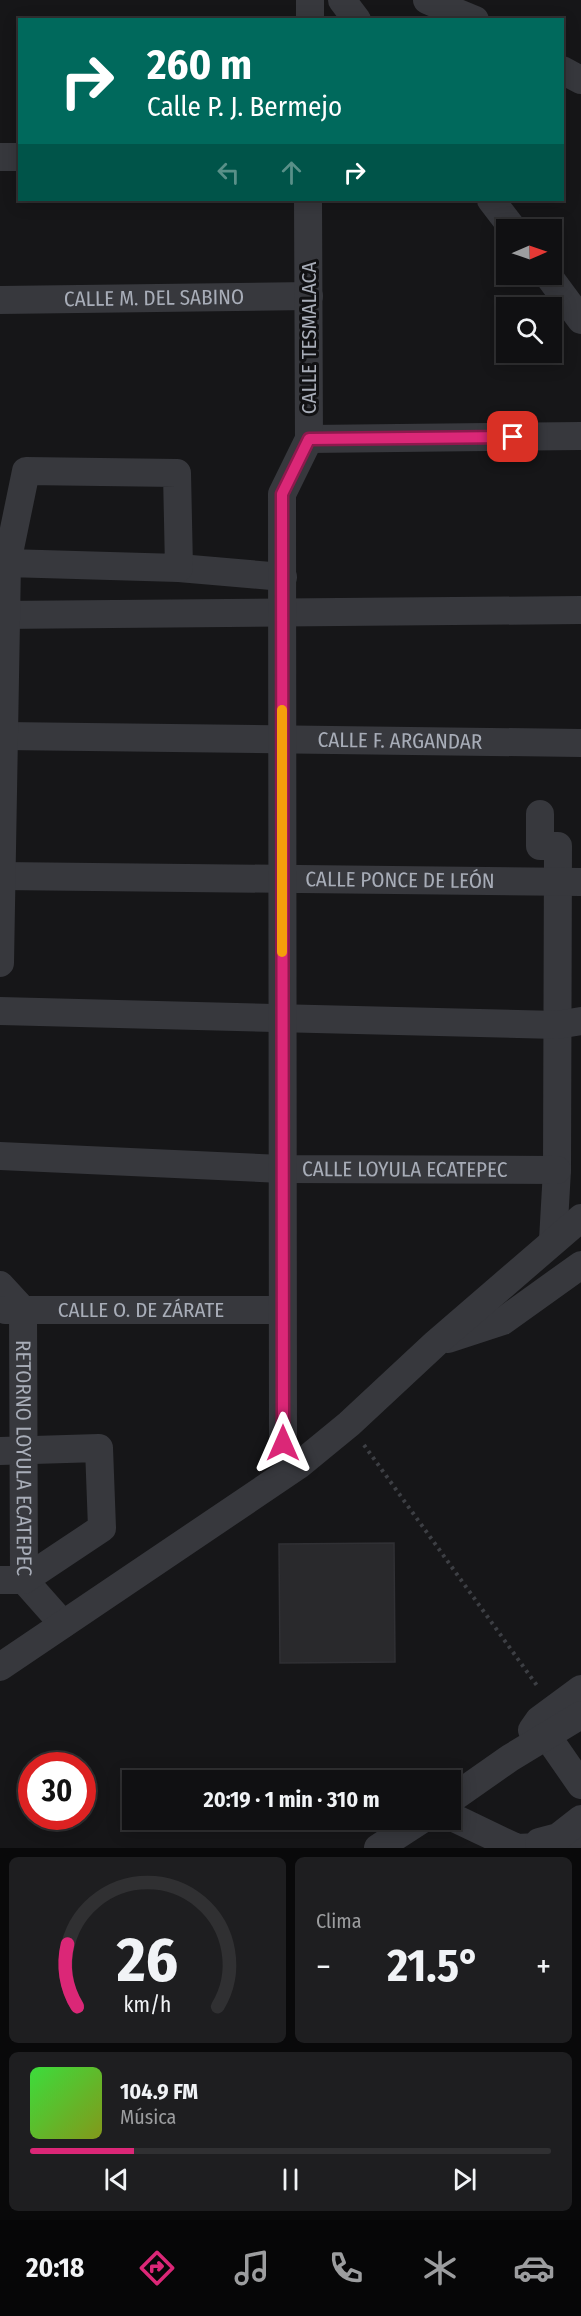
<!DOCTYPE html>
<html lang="es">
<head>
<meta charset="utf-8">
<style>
	:root { --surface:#101012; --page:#1e1e20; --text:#f1f3f6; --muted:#9c9d9f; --line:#303032; --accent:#db2777 }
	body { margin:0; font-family:"Fira Sans Condensed",sans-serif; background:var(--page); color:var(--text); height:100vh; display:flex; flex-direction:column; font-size:22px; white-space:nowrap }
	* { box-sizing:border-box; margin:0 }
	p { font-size:20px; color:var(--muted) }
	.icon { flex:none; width:33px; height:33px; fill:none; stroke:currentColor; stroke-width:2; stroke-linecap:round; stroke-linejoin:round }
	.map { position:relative; height:1848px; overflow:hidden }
	.drawer { display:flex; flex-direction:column; gap:9px; padding:9px; background:#09090a; flex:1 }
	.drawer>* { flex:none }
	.banner { position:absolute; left:18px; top:18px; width:546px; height:183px; border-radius:0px; box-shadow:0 3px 15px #0003,0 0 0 2px var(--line); background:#00695c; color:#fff; overflow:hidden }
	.needle { width:39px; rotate:88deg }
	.controls { position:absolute; left:496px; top:219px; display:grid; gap:12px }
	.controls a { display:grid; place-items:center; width:66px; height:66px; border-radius:0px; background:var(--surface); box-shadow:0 3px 15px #0003,0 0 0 2px var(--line); font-size:30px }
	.speed { position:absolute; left:18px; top:1752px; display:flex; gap:12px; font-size:30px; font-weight:700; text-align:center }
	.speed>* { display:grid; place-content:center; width:78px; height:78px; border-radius:50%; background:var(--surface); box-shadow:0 3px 15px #0003,0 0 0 2px var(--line); line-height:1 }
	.speed .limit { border:9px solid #d22; background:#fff; color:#111 }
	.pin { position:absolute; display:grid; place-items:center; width:51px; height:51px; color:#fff; margin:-26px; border-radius:12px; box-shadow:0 3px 9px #0006 }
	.me { position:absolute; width:66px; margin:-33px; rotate:0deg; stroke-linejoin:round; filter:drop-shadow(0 0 4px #0008) }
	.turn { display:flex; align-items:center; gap:21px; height:126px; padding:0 30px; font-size:27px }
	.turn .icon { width:78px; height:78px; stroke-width:2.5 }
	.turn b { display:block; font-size:42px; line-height:51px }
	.lanes { display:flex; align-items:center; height:57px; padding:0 30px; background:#0003; justify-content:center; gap:30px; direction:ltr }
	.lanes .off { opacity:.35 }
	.big { font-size:45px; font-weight:700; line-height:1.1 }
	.drawer .tile { flex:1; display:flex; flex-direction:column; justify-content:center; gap:9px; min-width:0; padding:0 21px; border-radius:9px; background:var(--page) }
	.drawer .dial { align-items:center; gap:0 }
	.dial svg { height:156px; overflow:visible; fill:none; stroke:var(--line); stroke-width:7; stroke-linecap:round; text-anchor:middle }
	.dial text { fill:var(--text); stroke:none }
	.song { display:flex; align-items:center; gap:18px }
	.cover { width:72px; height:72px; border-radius:9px; background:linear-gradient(135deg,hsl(120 70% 55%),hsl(70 70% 35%)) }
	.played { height:6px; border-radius:3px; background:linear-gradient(90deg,var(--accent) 20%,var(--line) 20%) }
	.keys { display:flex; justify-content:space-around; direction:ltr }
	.heat { display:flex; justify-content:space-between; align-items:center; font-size:33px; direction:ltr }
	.drawer .tiles { flex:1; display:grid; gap:9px; grid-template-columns:1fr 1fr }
	.tile:last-child { grid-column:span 2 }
	.trip { position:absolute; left:122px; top:1770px; width:339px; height:60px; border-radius:0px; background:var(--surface); box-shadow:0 3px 15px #0003,0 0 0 2px var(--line); font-weight:700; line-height:60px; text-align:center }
	.dock { display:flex; height:96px; justify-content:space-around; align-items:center; background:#060607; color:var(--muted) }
	.dock .icon { width:42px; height:42px }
	.dock .active { color:var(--accent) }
	.dock b { font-size:27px; color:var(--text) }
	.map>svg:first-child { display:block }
</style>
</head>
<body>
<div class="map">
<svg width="581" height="1848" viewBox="0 0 581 1848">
	<rect width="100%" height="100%" fill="#161618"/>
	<path fill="#29292c" stroke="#303034" stroke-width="1.5" d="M394,1543L395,1662L280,1663L279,1544Z"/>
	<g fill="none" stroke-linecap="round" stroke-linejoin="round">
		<path stroke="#3d3f44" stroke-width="4" stroke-dasharray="3 4.5" stroke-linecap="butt" d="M364,1445L538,1687"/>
		<g stroke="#37383d" stroke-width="28">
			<path d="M342,0L357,20"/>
			<path d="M427,0L475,20"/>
			<path d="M310,20V0"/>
			<path d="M562,70L581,80"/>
			<path d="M0,157H20"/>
			<path d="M491,200L514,230"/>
			<path d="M547,274L581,320"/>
			<path id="s1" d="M0,300L309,296"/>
			<path d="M309,439L581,436"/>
			<path d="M179,568L283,577"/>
			<path d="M0,615L581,610"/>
			<path id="s2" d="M4,736L581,743"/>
			<path d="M540,814V846H558L557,1170L553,1240"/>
			<path id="s3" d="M1,876L581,882"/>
			<path d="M0,963L7,563L26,471L177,473L179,568L7,563"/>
			<path d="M0,1011L557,1025L581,1021"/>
			<path id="s4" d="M0,1156L282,1169L557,1170"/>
			<path id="s5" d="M0,1285L23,1310L24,1580L63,1624"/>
			<path id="s6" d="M5,1310H282"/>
			<path d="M448,1339L503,1321L581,1265"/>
			<path d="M283,1443L282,494L309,439L308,200"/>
			<path d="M0,1451L99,1448L102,1528L24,1580H0"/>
			<path d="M0,1667L299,1465L349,1424L436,1343L581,1218"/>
			<path d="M532,1730L539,1720L581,1689"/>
			<path d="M547,1736L581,1785"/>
			<path d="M450,1800L510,1758L581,1715"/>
			<path d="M450,1816L517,1848L581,1845"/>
			<path d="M539,1842L558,1837L581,1819"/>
			<path d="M378,1848L421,1820"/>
		</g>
	</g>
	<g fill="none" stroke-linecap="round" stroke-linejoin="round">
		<defs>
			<path id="route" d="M283,1443L282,494L309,439L513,437"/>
		</defs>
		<use href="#route" stroke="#8e194d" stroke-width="15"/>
		<use href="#route" stroke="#db2777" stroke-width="10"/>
		<path stroke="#f59e0b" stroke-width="10" d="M282,710V952"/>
	</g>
	<g text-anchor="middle" stroke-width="6" stroke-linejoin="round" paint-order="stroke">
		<g font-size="21" fill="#a8adb8" stroke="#111113">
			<text dy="7" stroke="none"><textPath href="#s1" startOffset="154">CALLE M. DEL SABINO</textPath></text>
			<text transform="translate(309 338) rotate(-90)" y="7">CALLE TESMALACA</text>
			<text dy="7" stroke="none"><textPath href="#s2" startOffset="396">CALLE F. ARGANDAR</textPath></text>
			<text dy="7" stroke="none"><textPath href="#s3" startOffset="399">CALLE PONCE DE LEÓN</textPath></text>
			<text dy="7" stroke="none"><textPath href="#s4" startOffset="405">CALLE LOYULA ECATEPEC</textPath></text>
			<text dy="7" stroke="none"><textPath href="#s6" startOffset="136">CALLE O. DE ZÁRATE</textPath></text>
			<text dy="7" stroke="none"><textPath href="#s5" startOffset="182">RETORNO LOYULA ECATEPEC</textPath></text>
		</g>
	</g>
</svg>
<div class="controls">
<a><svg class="needle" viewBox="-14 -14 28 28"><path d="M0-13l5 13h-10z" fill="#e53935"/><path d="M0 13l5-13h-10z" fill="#9c9d9f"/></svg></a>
<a><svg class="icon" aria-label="search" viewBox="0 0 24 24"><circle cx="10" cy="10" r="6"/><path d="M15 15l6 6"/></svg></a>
</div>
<div class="speed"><div class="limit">30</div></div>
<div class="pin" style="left:513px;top:437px;background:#d93025"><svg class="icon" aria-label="arrive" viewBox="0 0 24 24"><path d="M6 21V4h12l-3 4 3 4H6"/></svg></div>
<svg class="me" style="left:283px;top:1443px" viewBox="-20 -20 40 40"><path d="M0-17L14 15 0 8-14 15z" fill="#db2777" stroke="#fff" stroke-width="4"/></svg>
<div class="trip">20:19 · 1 min · 310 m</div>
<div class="banner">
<div class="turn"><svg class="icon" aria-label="right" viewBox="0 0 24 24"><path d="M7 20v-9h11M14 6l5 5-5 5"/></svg><div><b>260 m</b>Calle P. J. Bermejo</div></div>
<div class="lanes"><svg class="icon off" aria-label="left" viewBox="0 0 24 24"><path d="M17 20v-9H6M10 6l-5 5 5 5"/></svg><svg class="icon off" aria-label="ahead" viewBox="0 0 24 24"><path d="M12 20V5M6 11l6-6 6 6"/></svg><svg class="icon" aria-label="right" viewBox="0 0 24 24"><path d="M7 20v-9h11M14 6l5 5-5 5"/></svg></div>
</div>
</div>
<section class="drawer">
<div class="tiles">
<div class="tile dial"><svg viewBox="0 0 100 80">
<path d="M14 69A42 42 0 1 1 86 69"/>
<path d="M14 69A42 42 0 0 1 9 37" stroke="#db2777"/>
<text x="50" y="56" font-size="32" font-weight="700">26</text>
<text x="50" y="72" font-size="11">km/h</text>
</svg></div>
<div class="tile"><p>Clima</p>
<div class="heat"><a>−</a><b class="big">21.5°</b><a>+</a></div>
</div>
<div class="tile">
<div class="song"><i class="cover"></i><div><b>104.9 FM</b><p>Música</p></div></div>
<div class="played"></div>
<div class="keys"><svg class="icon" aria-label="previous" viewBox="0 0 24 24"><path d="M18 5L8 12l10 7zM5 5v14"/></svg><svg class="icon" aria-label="pause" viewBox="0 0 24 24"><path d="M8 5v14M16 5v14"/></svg><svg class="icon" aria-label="next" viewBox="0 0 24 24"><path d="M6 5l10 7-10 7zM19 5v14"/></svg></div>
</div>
</div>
</section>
<nav class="dock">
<b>20:18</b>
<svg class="icon active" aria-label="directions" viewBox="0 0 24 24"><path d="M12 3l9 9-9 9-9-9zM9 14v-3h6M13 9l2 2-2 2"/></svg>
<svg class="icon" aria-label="music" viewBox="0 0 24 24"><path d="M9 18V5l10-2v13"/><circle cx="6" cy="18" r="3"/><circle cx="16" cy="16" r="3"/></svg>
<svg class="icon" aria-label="phone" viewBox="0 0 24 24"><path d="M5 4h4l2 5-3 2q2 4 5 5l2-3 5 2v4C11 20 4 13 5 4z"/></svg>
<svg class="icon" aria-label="climate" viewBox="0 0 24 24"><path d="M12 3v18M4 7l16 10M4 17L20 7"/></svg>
<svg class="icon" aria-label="car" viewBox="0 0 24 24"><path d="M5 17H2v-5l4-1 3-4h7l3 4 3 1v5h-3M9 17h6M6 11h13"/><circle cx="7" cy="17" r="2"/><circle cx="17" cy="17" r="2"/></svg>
</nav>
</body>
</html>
